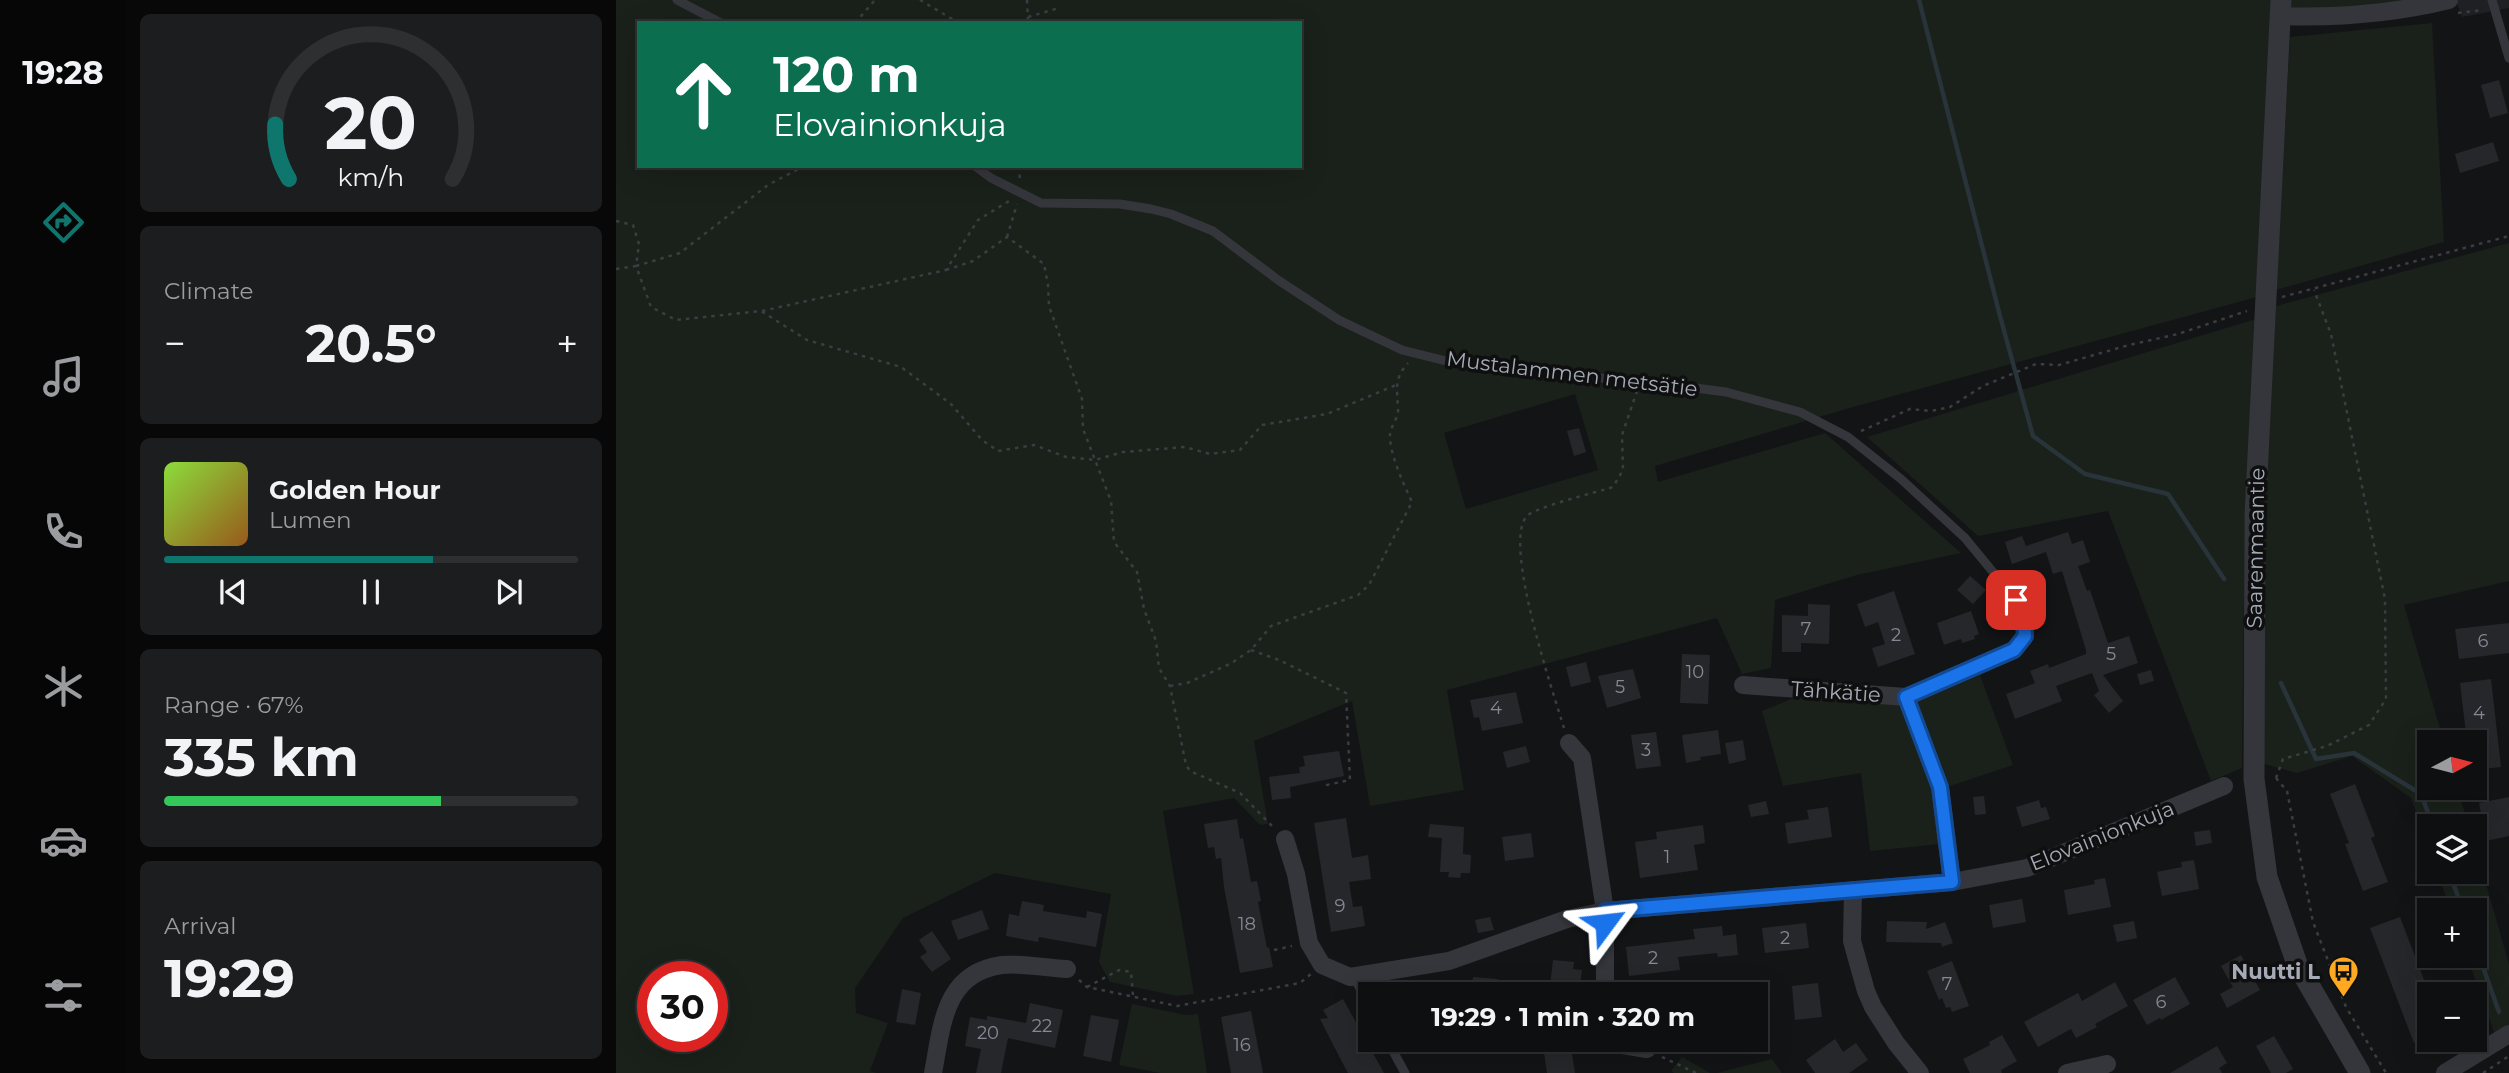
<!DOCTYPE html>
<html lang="en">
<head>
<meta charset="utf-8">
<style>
	:root { --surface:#0e0f10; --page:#1c1d1e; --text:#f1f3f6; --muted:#9b9c9f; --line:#2e2f30; --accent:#0f766e }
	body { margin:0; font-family:Montserrat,sans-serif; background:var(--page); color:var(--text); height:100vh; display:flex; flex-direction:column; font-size:26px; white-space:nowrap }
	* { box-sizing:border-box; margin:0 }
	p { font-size:23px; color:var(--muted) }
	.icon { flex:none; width:38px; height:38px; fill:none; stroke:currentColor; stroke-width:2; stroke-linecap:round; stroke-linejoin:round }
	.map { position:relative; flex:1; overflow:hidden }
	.details { display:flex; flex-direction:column; gap:14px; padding:14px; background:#080809; width:490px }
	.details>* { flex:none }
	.top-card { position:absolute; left:21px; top:21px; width:665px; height:147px; border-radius:0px; box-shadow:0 7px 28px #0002,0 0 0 2px var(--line); background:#0b6e4f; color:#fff; overflow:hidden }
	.needle { width:46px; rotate:83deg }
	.fabs { position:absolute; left:1801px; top:730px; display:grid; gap:14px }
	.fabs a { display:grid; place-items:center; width:70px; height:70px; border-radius:0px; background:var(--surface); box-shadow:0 7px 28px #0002,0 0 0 2px var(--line); font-size:35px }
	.speed { position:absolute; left:21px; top:961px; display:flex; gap:14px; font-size:35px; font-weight:700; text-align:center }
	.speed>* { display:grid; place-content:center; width:91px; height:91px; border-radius:50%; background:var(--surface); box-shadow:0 7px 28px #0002,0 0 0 2px var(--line); line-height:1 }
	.speed .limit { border:10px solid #d22; background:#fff; color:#111 }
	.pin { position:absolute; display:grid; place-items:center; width:60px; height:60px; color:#fff; margin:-30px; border-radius:14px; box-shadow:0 4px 10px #0006 }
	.me { position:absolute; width:77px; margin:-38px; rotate:60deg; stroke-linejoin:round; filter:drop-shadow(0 0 5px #0008) }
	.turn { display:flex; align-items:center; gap:24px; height:147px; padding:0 21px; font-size:32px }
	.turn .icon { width:91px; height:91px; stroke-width:2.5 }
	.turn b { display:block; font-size:49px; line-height:60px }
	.big { font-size:52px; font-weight:700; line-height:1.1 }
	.details .widget { flex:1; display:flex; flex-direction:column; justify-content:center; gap:10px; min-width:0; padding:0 24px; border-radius:10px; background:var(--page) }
	.details .dial { align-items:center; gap:0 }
	.dial svg { height:182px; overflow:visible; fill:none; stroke:var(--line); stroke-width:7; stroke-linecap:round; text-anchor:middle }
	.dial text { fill:var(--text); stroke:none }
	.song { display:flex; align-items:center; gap:21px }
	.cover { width:84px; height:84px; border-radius:10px; background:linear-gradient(135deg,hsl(90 70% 55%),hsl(30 70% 35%)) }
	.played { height:7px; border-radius:4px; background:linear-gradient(90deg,var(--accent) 65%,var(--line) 65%) }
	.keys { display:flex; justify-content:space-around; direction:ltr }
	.heat { display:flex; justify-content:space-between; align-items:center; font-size:38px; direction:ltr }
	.charge { height:10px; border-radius:5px; background:linear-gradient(90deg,#34c759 67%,var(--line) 0) }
	.trip { position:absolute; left:742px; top:982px; width:410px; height:70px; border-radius:0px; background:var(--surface); box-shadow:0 7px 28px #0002,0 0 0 2px var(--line); font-weight:700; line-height:70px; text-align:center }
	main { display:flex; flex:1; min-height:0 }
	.menu { display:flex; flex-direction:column; width:126px; justify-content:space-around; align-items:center; background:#060606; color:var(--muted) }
	.menu .icon { width:49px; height:49px }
	.menu .active { color:var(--accent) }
	.menu b { font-size:32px; color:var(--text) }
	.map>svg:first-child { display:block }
</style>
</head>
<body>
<main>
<nav class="menu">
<b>19:28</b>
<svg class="icon active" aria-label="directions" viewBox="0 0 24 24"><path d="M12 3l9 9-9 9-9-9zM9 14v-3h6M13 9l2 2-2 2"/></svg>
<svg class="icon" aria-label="music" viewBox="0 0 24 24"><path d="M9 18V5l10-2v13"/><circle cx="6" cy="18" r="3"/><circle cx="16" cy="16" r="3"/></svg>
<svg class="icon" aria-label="phone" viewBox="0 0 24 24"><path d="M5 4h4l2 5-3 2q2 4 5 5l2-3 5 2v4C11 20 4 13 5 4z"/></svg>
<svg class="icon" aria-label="climate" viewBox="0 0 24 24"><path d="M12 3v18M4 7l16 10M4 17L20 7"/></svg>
<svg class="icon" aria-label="car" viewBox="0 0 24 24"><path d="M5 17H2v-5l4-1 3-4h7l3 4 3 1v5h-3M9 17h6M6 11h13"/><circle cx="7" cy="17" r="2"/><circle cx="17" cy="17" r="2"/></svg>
<svg class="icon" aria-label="filters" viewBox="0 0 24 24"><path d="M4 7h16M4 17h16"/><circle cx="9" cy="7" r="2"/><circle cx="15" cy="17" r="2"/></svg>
</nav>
<section class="details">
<div class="widget dial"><svg viewBox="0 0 100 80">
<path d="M14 69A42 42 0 1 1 86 69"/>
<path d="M14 69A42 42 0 0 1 8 45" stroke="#0f766e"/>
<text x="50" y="56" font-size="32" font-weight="700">20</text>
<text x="50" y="72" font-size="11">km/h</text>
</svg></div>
<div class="widget"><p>Climate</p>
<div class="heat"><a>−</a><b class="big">20.5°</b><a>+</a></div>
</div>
<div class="widget">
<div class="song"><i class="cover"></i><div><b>Golden Hour</b><p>Lumen</p></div></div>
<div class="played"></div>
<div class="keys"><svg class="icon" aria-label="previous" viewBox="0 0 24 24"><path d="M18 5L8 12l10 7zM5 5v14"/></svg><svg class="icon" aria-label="pause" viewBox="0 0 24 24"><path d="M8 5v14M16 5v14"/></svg><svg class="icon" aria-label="next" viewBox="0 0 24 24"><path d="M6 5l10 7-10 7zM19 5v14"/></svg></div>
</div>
<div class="widget"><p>Range · 67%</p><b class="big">335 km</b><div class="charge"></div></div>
<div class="widget"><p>Arrival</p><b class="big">19:29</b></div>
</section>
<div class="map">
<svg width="1893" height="1073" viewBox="0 0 1893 1073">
	<rect width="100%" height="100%" fill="#131416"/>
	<path fill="#1f2023" d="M1840,0H1893V8L1846,17Z"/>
	<g fill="#19211a" fill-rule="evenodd">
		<path d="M0,0H1796L1716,9L1658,8L1641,297L1237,407L1039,466L1042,482L1209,433L1345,553L1241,575L1159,600L1155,668L1126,674L1101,618L831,690L848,790L754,806L736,701L638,741L652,824L644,825L618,798L547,811L578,994L561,996L494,982L483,962L495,894L379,873L287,918L239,988L240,1013L272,1023L254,1071L261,1073H0ZM23,23H684V166H23ZM959,394L982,470L850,509L828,433ZM37,976H96V1036H37Z"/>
		<path d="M1816,23L1828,242L1660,290L1674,37Z"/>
		<path d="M1893,243V581L1788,605L1828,742H1813V788H1841L1853,826H1813V848L1795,798L1736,756L1681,773L1648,764L1647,518L1660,306Z"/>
		<path d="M1640,319L1629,512L1626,768L1595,781L1492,511L1362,536L1251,437Z"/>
		<path d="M1364,675L1397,765L1334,786L1301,702Z"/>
		<path d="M1178,698L1283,705L1318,789L1324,844L1254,851L1245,773L1167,786L1146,711Z"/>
		<path d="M1859,846L1893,964V1026L1879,1035L1851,956H1858V910H1835L1821,872H1858Z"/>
		<path d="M516,1004L570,1015L582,1014L591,1073H544L503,1065Z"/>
		<path d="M1066,1057L1094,1073H1058L1055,1071Z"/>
		<path d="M1156,1059L1166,1073H1101Z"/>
	</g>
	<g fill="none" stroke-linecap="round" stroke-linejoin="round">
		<g stroke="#29333a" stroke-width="4.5">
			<path d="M1303,0L1384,316L1417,436L1469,474L1552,494L1608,579"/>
			<path d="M1665,683L1700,759L1738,753L1805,794L1817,826"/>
			<path d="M1833,872L1847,910"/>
			<path d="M1858,942L1883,1012"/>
		</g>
	</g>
	<g fill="#26272a">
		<path d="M1883,80L1892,113L1874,118L1865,85Z"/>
		<path d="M1877,142L1883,161L1844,173L1839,154Z"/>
		<path d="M963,428L970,452L958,456L951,431Z"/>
		<path d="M1452,532L1456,544L1467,540L1474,562L1462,566L1471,591L1474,590L1492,643L1513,636L1522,663L1487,675L1507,701L1493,713L1478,695L1483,691L1476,673L1440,686L1446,701L1399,719L1390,694L1419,683L1414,671L1432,664L1433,668L1470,654V650L1446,571L1437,574L1430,552L1396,564L1389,542L1406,536L1410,546Z"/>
		<path d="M1354,576L1370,590L1357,604L1341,590Z"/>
		<path d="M1278,591L1299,654L1262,667L1256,648L1269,644L1262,622L1249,627L1241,604Z"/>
		<path d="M1192,604L1214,605L1213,644L1185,643V652H1166V615L1192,616Z"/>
		<path d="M1355,611L1363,634L1358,636L1359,639L1346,643L1345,639L1328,645L1321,623Z"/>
		<path d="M1893,623V653L1843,659L1839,629Z"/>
		<path d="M1066,654L1094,655L1092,704L1064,703Z"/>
		<path d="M970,662L975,682L955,687L950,667Z"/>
		<path d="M1017,669L1025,698L991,708L982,676Z"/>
		<path d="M1535,670L1538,681L1524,685L1521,674Z"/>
		<path d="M1875,679L1885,767L1858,770V742H1851L1844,683Z"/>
		<path d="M900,692L907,723L866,731L863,717L858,718L854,700Z"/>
		<path d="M1102,730L1105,754L1084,757L1085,760L1070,763L1066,735Z"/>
		<path d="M1040,732L1045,766L1020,769L1015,735Z"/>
		<path d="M1127,740L1130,760L1113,764L1109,743Z"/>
		<path d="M910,746L914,762L891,768L887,752Z"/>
		<path d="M723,751L728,776L674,787L675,798L656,800L653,777L684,773L683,767L689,766L687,756Z"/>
		<path d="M1739,784L1759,836L1755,838L1772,882L1747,891L1729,844L1733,843L1714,794Z"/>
		<path d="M1368,796L1370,814L1359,815L1357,797Z"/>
		<path d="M1893,797V836L1870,841L1863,803Z"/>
		<path d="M1423,800L1425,808L1430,807L1434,819L1406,827L1400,807Z"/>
		<path d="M1150,801L1153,814L1135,817L1132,805Z"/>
		<path d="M1212,807L1216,837L1172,844L1169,823L1193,819L1191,810Z"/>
		<path d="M730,818L736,858L752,855L755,879L733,882L737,907L746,906L749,926L715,932L698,823Z"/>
		<path d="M621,819L624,839L627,838L635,882L641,881L645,901L642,902L651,948L653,947L657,967L624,973L608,887L605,858L600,859L598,847L592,848L588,824Z"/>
		<path d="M814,824L848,827L847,854L855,855L854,873H845L844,878L832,877L833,872H824L826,838L812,837Z"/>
		<path d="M1087,825L1089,843L1078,845L1082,870L1024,878L1019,842L1041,839L1040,832Z"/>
		<path d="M1594,830L1596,843L1580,846L1578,832Z"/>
		<path d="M915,833L918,857L889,861L886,837Z"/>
		<path d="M1578,860L1583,889L1546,896L1541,872L1566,867L1565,862Z"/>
		<path d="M1489,878L1495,907L1452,915L1448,890L1479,884L1478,880Z"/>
		<path d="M1406,899L1410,922L1377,928L1373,905Z"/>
		<path d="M406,901L428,905L427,911L470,918L471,911L486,914L480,947L423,937L422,942L390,936L393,914L403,916Z"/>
		<path d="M366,910L373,929L342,940L335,921Z"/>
		<path d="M874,917L878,930L862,933L859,920Z"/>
		<path d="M1784,917L1813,993V1038L1798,1043L1754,928Z"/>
		<path d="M1271,921L1311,922L1310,929L1329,922L1337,943L1326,947L1325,943L1270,942Z"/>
		<path d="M1518,921L1521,938L1501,942L1497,925Z"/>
		<path d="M1190,923L1193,948L1149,953L1146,928Z"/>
		<path d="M1106,926L1107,936L1120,934L1122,955L1102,957L1101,953L1062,957L1064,970L1013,976L1010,947L1079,939L1077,929Z"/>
		<path d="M316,931L335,959L316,972L304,957L311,952L303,940Z"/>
		<path d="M1625,955L1644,990L1611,1008L1604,994L1617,987L1605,966Z"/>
		<path d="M937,960L958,962L957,969L966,970L963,994H933Z"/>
		<path d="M1336,961L1353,1006L1336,1012L1334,1007L1330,1008L1326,998L1323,1000L1311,971Z"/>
		<path d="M857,977L882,979L881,994H855Z"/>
		<path d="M1559,977L1574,1004L1545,1020L1544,1018L1531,1025L1517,1000Z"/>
		<path d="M1499,982L1512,1006L1479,1024L1481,1027L1460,1038L1455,1029L1422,1047L1408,1022L1462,993L1466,1001Z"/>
		<path d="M1202,983L1206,1017L1179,1020L1176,986Z"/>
		<path d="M286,989L305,993L299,1025L280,1022Z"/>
		<path d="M727,999L768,1073H732L725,1060L704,1019L712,1018L707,1010Z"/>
		<path d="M414,1003L447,1010L439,1048L392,1038L385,1073H360L365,1049L349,1046L354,1017L371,1020V1016L410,1023Z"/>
		<path d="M635,1011L647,1073H615L605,1017Z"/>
		<path d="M475,1015L503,1020L495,1062L467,1056Z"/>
		<path d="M1386,1035L1401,1061L1385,1070L1386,1073H1354L1347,1059L1374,1045L1373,1042Z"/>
		<path d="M1658,1036L1677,1069L1670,1073H1655L1640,1046Z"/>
		<path d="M1219,1039L1227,1052L1240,1043L1252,1060L1233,1073H1199L1190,1060Z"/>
		<path d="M926,1040H954L959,1073H931Z"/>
		<path d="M1601,1046L1611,1063L1603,1068L1606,1073H1554Z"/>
	</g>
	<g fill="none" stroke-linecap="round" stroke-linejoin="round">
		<g stroke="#3a3d42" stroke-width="2.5" stroke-dasharray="3.5 5" stroke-linecap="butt">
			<path d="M304,0L343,23"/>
			<path d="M411,0L412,23"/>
			<path d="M1842,13L1866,10"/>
			<path d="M412,17L443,8"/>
			<path d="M239,23L259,0"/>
			<path d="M403,166L404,180"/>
			<path d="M0,221L17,225L23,244L20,266L64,253L152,185L188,166"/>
			<path d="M391,237L401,204"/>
			<path d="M0,269L20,266L35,307L60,320L145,311L191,340L285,367L335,404L366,440L382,451L418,445L450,457L479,460L507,452L569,447L594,454L624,450L646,425L711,414L780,385"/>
			<path d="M330,270L357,261L391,237L428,264L432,285L433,306L466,399L467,429L495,501L498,542L521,572L528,609L540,641L543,668L554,686L570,765L574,771L624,793L657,827"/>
			<path d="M1666,297L1893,236"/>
			<path d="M146,311L330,270L362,220L393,201"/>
			<path d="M1245,431L1294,409L1315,411L1334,407L1367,386L1420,364L1443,365L1513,345L1562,334L1631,311"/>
			<path d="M635,650L663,660L730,693L734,780L706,786"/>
			<path d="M554,686L571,683L614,664L635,650L655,626L742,595L753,585L796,502C788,485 773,453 774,434C775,425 783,418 782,408C781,389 778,378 792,363"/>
			<path d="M948,728C937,692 886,542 911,516C919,507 982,492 997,487L1007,470L1006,435L1021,391"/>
			<path d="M1660,778L1667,759L1711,746L1753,725L1770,699L1769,599L1715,334L1698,290"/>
			<path d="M1660,778L1671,791L1697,922L1730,1007L1770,1073"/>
			<path d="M658,950L676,946"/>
			<path d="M463,980L471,987L561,1006L684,983L695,974"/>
			<path d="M471,987L503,970L515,972L517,996"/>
			<path d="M1046,1057L1080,1073"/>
			<path d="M1867,1073L1893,1056"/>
		</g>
		<g stroke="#34363b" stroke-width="9">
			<path d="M61,0L105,23"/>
			<path d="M1876,0L1893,58"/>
			<path d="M359,166L375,178L425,203L504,204L535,209L555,214L597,231L662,280L723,320L786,350L830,361L915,372L1042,383L1110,392L1184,412L1232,437L1285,479L1349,538L1400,600"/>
			<path d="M738,977L754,1008"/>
			<path d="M771,1040L789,1073"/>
		</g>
		<g stroke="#34363b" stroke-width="18">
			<path d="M1664,16C1722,18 1776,14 1833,0"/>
			<path d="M1127,685L1290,697L1324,787L1336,882"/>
			<path d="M1290,697L1398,650L1409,636L1408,620L1400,600"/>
			<path d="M953,743L966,758L989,911V994"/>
			<path d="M669,839L680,874L693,943L706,965L734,977L833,961L951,919L989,911L1336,882L1411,868L1608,786"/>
			<path d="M1237,890L1236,941L1250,991L1257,1007L1280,1043L1304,1073"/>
			<path d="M1002,1040L1007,1045L1031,1049"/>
			<path d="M317,1073C326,1027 327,973 386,965C406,963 430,968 451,969"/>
			<path d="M1451,1073L1491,1064"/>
			<path d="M1829,1073L1893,1034"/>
		</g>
		<path stroke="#34363b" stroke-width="21" d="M1665,0L1639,515L1638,779L1651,877L1681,964L1744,1073"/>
	</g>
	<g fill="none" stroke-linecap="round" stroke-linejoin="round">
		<defs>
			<path id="route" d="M989,923V911L1336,882L1324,787L1290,697L1398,650L1409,636L1408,620L1400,600"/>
		</defs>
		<use href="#route" stroke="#114b97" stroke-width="18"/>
		<use href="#route" stroke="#1a73e8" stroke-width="12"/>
	</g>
	<defs>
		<symbol id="bus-pin" viewBox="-11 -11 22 30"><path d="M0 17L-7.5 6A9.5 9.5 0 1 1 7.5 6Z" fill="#ffa822" stroke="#0f0f10"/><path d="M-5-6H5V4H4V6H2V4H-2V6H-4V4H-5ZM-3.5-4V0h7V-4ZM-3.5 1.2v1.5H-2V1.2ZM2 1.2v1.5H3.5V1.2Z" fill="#111"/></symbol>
	</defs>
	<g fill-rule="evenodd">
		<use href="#bus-pin" x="1710" y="954" width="35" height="47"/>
	</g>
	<g text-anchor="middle" stroke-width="7" stroke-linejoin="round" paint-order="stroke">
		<g font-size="18" fill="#848993">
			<text x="1190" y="635">7</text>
			<text x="1280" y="641">2</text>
			<text x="1867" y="647">6</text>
			<text x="1495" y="660">5</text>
			<text x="1079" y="678">10</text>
			<text x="1004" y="693">5</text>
			<text x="880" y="714">4</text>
			<text x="1863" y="719">4</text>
			<text x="1030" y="756">3</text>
			<text x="1051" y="863">1</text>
			<text x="724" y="912">9</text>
			<text x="631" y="930">18</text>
			<text x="1169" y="944">2</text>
			<text x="1037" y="964">2</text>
			<text x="1331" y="990">7</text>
			<text x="1545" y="1008">6</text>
			<text x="426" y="1032">22</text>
			<text x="372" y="1039">20</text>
			<text x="626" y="1051">16</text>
		</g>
		<g font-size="21" fill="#a4abb7" stroke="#0f0f10">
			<text transform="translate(956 374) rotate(7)" y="7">Mustalammen metsätie</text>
			<text transform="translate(1640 548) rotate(-89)" y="7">Saarenmaantie</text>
			<text transform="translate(1220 692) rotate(4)" y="7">Tähkätie</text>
			<text transform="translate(1486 836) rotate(-22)" y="7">Elovainionkuja</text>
		</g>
		<g font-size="21" font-weight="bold" fill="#a4abb7" stroke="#0f0f10" text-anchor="end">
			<text x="1704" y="979">Nuutti L</text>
		</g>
	</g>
</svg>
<div class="fabs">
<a><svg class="needle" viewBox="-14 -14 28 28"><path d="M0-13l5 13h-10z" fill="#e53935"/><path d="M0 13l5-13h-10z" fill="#9b9c9f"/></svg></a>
<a><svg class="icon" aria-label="layers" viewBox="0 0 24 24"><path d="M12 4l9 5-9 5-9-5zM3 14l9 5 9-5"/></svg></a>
<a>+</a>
<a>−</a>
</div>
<div class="speed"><div class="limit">30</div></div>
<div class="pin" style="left:1400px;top:600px;background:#d93025"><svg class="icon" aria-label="arrive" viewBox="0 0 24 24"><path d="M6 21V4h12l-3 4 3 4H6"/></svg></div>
<svg class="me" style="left:989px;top:923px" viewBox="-20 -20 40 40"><path d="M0-17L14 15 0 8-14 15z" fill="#1a73e8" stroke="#fff" stroke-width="4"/></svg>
<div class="trip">19:29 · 1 min · 320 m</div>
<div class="top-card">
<div class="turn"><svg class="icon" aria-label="ahead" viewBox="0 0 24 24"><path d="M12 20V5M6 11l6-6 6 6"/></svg><div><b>120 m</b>Elovainionkuja</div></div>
</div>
</div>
</main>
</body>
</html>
